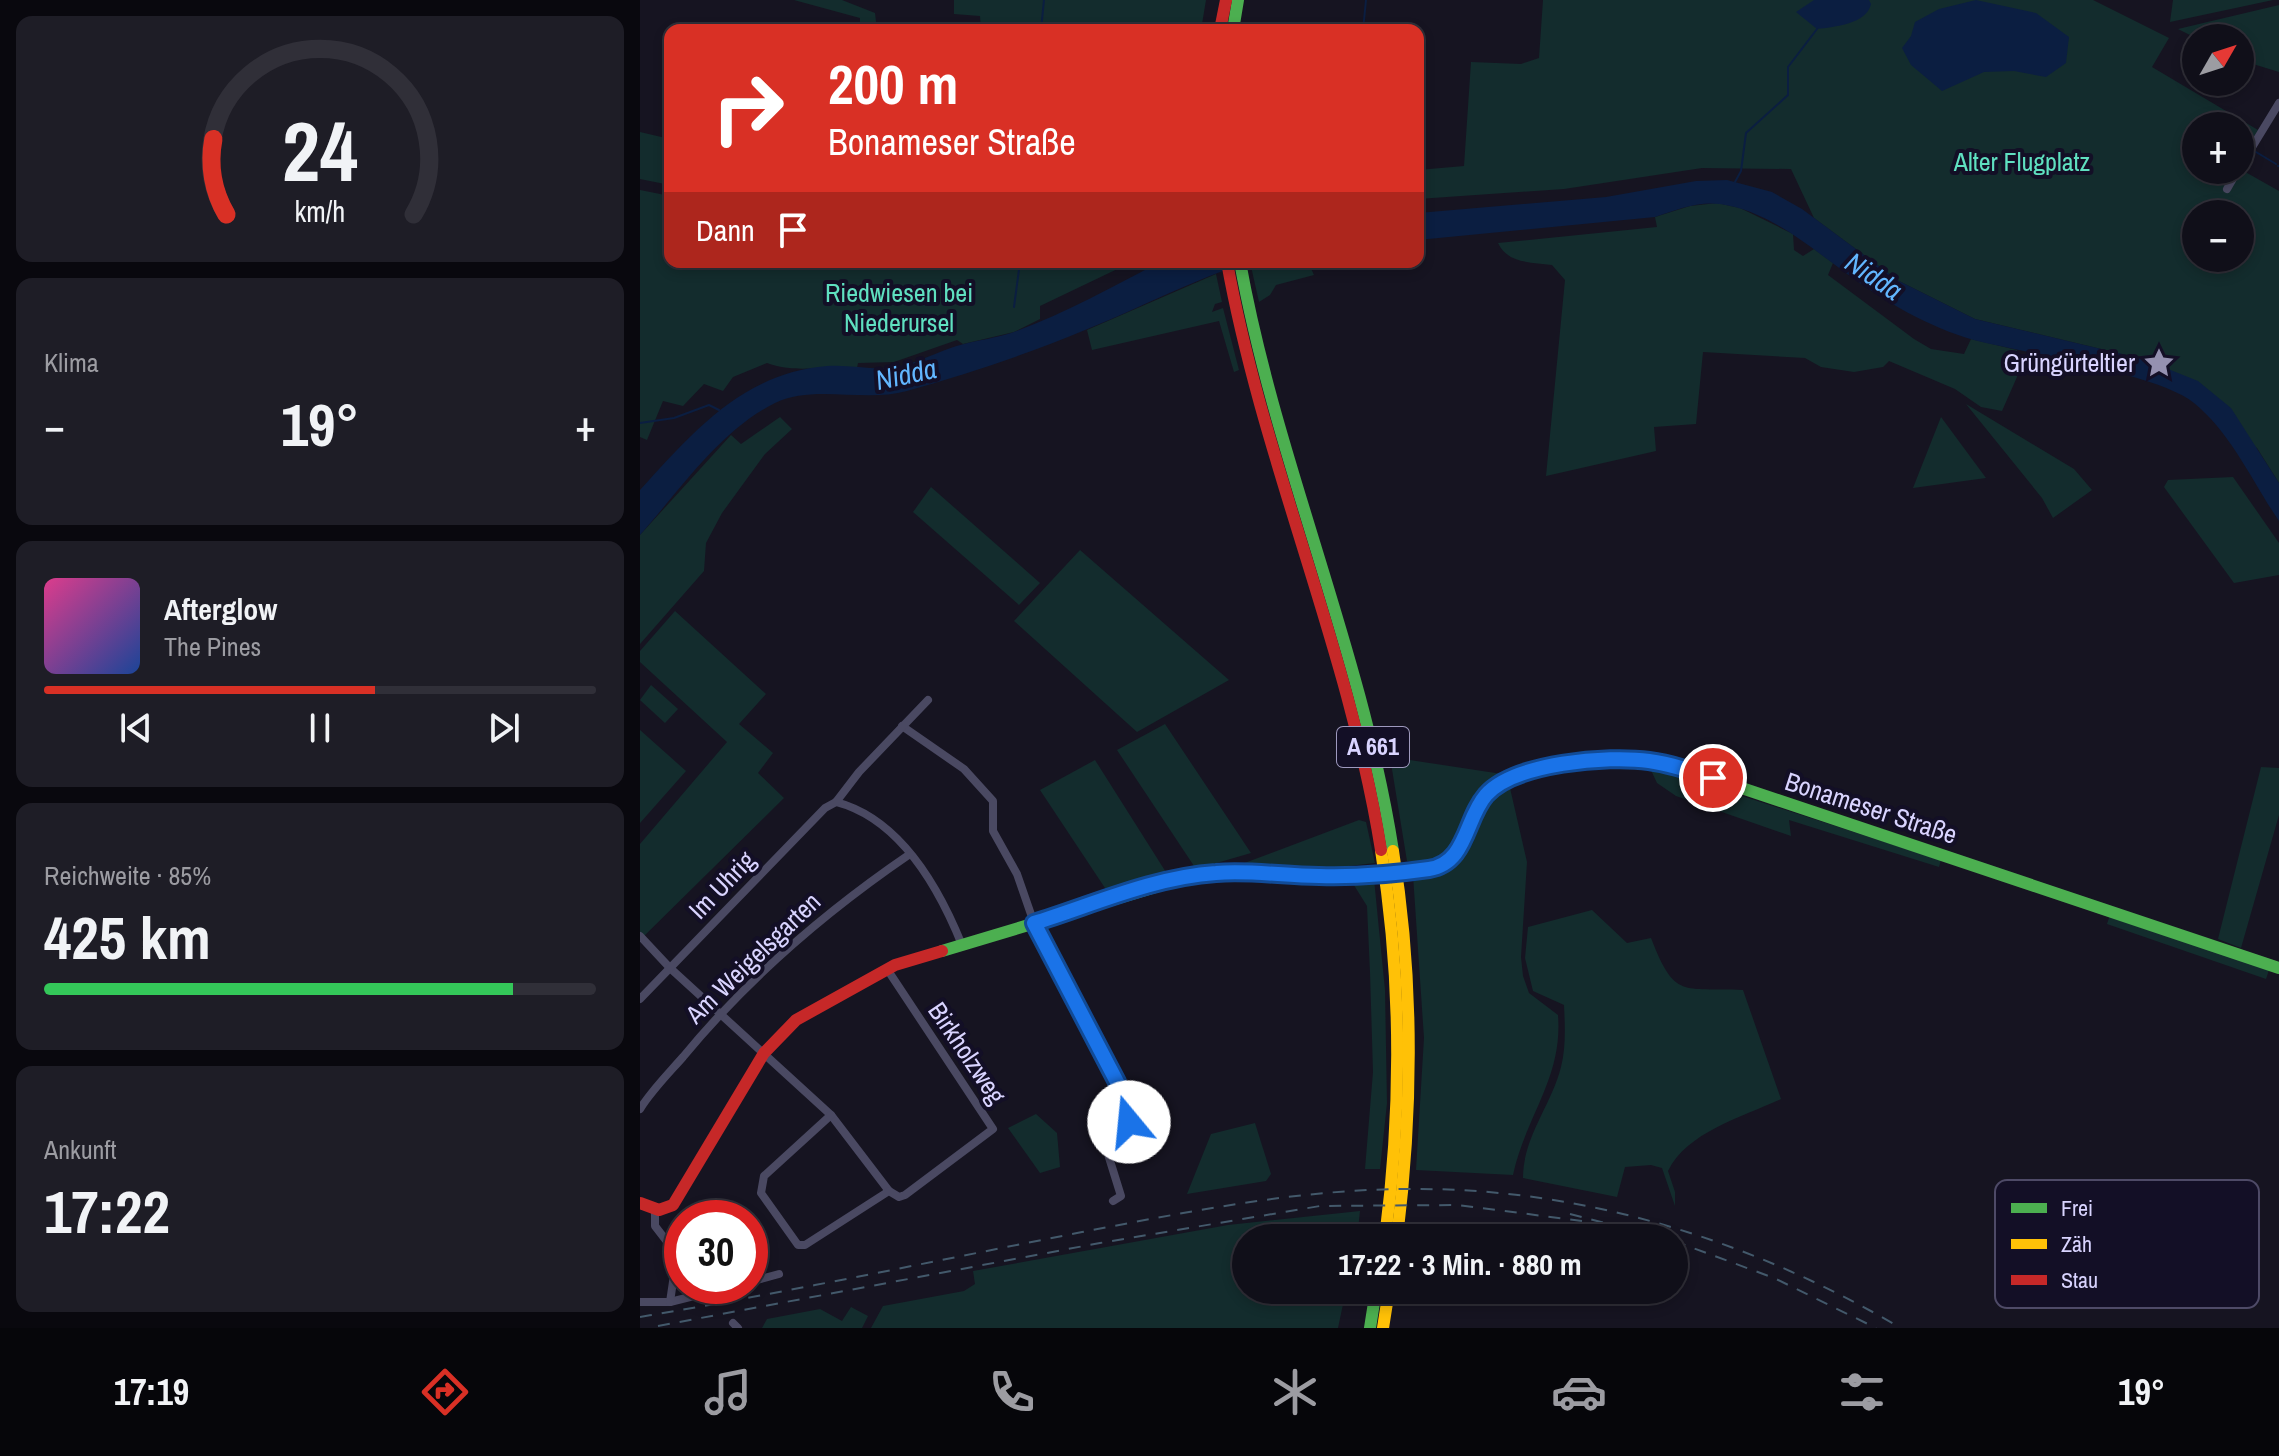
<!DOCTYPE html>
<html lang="de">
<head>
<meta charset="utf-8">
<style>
	:root { --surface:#100f19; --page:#1e1d26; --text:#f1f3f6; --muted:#9c9ca2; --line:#302f38; --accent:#d93025 }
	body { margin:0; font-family:"Archivo Narrow",sans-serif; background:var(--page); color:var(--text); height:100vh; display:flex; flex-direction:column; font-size:30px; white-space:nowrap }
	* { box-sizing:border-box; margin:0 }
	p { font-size:26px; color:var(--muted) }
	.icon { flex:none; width:44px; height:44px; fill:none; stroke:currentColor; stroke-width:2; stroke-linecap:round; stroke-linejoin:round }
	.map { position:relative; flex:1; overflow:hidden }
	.details { display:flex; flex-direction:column; gap:16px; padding:16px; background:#09080e; width:640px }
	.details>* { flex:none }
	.guide { position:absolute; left:24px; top:24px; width:760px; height:244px; border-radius:16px; box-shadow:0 4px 12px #0003,0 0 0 2px var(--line); background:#d93025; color:#fff; overflow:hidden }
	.needle { width:52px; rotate:51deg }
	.fabs { position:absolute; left:1542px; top:24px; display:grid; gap:16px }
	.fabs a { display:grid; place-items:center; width:72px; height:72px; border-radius:50%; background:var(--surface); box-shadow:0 4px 12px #0003,0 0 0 2px var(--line); font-size:40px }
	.speed { position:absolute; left:24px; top:1200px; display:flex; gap:16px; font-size:40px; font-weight:700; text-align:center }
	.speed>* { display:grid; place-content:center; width:104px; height:104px; border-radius:50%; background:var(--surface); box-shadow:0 4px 12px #0003,0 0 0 2px var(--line); line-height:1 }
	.speed .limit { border:12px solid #d22; background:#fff; color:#111 }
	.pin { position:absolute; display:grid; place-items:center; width:68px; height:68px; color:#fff; margin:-34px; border:4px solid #fff; border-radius:50%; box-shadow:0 2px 8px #0007 }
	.me { position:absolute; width:88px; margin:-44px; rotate:343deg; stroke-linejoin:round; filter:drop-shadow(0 0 6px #0008) }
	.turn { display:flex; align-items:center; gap:28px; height:168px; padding:0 32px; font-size:36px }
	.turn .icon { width:104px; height:104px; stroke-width:2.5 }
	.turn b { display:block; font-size:56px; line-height:68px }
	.then { display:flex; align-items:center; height:76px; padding:0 32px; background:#0003; gap:16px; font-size:30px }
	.big { font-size:60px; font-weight:700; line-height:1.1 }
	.details .widget { flex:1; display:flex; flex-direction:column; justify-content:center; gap:12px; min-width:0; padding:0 28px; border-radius:16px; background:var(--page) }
	.details .dial { align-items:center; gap:0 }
	.dial svg { height:208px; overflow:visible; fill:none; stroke:var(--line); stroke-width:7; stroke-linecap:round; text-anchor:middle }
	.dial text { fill:var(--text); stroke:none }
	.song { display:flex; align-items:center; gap:24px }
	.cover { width:96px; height:96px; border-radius:12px; background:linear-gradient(135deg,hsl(330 70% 55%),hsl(220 70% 35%)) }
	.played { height:8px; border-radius:4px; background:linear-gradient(90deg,var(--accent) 60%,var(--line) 60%) }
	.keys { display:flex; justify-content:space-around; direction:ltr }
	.heat { display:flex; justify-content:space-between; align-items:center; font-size:44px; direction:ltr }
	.charge { height:12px; border-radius:6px; background:linear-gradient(90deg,#34c759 85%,var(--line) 0) }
	.trip { position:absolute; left:592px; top:1224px; width:456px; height:80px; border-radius:40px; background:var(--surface); box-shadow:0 4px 12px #0003,0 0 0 2px var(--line); font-weight:700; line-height:80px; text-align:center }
	.tabs { display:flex; height:128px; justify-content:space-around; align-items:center; background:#06060a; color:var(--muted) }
	.tabs .icon { width:56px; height:56px }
	.tabs .active { color:var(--accent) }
	.tabs b { font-size:36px; color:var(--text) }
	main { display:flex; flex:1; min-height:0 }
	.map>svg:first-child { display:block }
</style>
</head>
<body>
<main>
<section class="details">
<div class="widget dial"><svg viewBox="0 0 100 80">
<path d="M14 69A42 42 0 1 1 86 69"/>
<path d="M14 69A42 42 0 0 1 9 40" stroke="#d93025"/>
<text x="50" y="56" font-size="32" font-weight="700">24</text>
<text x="50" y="72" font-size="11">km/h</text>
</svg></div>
<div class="widget"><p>Klima</p>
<div class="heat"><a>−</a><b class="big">19°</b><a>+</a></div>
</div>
<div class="widget">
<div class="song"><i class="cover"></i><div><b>Afterglow</b><p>The Pines</p></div></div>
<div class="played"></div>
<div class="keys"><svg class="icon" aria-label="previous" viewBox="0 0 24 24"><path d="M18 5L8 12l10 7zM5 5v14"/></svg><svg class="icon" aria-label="pause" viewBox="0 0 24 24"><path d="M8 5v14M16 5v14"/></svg><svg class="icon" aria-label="next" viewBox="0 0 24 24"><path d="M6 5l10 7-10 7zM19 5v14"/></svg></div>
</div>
<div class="widget"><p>Reichweite · 85%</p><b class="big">425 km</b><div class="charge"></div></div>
<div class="widget"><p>Ankunft</p><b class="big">17:22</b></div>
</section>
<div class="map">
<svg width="1639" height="1328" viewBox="0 0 1639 1328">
	<rect width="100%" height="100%" fill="#161421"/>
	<g fill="#132c2d" fill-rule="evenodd">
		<path d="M154,0H202L235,13L237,30L220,26V18Z"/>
		<path d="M314,0H566L561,30H341L340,16L314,14Z"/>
		<path d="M903,0H1453L1529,38L1512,67L1618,130L1600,160V126H1556V170L1600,169L1639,191V483L1617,448L1503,359L1335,319L1259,281L1174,218L1151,169L1062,168L924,189L778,199V170L824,166L831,62L881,64L899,58ZM1556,214H1600V258H1556Z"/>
		<path d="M1533,0H1633L1530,22Z"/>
		<path d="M1639,5V72L1600,60V38H1556L1538,29Z"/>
		<path d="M0,132L30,139V185L0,179Z"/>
		<path d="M0,190L30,196V262H492L400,306V319L374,332L323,344L317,340L254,362L218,363L217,368C185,365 156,374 127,363L93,377L83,391L64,384L43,406L23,401L7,440L0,437Z"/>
		<path d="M1077,203L1100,208L1153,234L1154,250L1163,256L1174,249L1193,263L1188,275L1274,339L1291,349L1324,354L1331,339L1377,350V377L1362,411L1341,407L1315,389L1249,361L1243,367L1214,372L1181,367L1165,358L1063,352L1056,424L1014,427L1016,451L906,476L925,280L912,265C891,262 868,264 858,243L1017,227L1015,217L1050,206Z"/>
		<path d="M610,262H668L674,275L636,285L630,295L619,302Z"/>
		<path d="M576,274L582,302L575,304L572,312L583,308L599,370L594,372L579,321L452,350L447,330Z"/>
		<path d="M1326,404L1434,469L1452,490L1413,518L1402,498Z"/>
		<path d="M140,417L152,429L125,454L82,513L66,543L64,571L0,644V535L91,435L101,444Z"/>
		<path d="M1301,417L1346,478L1273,488Z"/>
		<path d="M1593,477L1639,543V575L1594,583L1524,487L1528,480Z"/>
		<path d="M291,487L400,583L379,605L273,512Z"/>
		<path d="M440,550L589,680L497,732L374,621Z"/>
		<path d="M35,611L126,694L99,724L133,753L118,773L144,798L0,940V844L87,742L0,662V651Z"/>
		<path d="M11,685L38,709L25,723L0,700Z"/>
		<path d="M525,724L611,853L556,869L477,750Z"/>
		<path d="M0,730L46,771L0,823Z"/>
		<path d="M750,757L862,774C820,806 834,866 767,861Z"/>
		<path d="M455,760L529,877L474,895L467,891L400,790Z"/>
		<path d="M1009,766L1301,860L1299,867L1149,820L1151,836L1036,796L1017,783Z"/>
		<path d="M1621,767L1639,768V815L1601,948L1578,939Z"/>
		<path d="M870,788L887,862L881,957L883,976L889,993L918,1015C923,1078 886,1115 873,1175L776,1170L784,1038L773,875C863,864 821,803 870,788Z"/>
		<path d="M719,820L726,822L735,863L675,870L599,865Z"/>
		<path d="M734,879L745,990L747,1103L740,1169H725L733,1072L730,972L727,906L712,882Z"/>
		<path d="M952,910L987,943L1011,938C1035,1000 1042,987 1103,990L1141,1099C1102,1117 1047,1132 1028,1171L1035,1192V1206L1022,1168L1011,1165L985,1167L977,1197L883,1178C883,1137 911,1106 921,1067C926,1048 925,1025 924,1005L893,991L885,958L888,927Z"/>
		<path d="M1470,915L1629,970L1626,979L1467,924Z"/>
		<path d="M396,1114L417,1133L420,1167L400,1173L368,1128Z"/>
		<path d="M615,1123L631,1174L626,1181L547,1194L571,1134Z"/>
		<path d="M720,1211L717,1238H606V1290H706L698,1328H231L243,1306L324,1291L335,1284L333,1271L588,1225Z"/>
		<path d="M211,1307L228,1316L222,1328H122L127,1319L180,1309L202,1321Z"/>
	</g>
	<g fill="#0b1e41">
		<path d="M1174,0H1229L1231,4C1227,24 1194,27 1177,29L1156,12Z"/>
		<path d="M1336,0L1396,13L1429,37L1426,63L1406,77L1374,71L1344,72L1302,91L1271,65L1262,48L1271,36L1275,22L1299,9Z"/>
		<path d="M1087,180L1132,192L1162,209L1259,281L1335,319L1503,359L1558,381L1591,408L1639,483V521C1613,483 1591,433 1554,403C1519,374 1384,353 1334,340C1288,327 1244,301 1206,273C1167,245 1129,211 1080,204C1058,201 1035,210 1015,217L778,240V213L966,197L1056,181Z"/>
		<path d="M520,262H608C552,280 500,308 445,330C388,354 327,374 267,391C224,403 174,384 135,403C80,430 40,490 0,535V490C53,432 103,373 187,366C214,364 240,373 266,365C285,359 304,349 324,344C340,340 355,338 371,333C422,315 472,287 520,262Z"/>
	</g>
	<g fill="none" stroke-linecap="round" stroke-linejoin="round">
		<g stroke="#0b1e41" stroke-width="2">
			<path d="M401,30L404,0"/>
			<path d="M723,30L726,0"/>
			<path d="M1616,152L1636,164"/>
			<path d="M1638,166H1639"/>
			<path d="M1095,182L1101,171L1106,133L1148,95V67L1177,29"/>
			<path d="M374,307L380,262"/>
			<path d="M0,423L34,418L69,405L79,410"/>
		</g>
		<g stroke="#4a4962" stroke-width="8">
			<path d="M1600,167L1639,103"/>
			<path d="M1587,189L1598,170"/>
			<path d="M262,726L324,769L353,801V831L377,874L394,923L477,1082L487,1110L489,1127L480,1137L472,1138L467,1151L481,1196L473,1201"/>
			<path d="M196,802C261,819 299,888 322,945"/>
			<path d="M0,936L30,968L191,1115L249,1191"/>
			<path d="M0,999L185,808L196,802L219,772L288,700"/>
			<path d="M0,1109C12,1090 28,1074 43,1057C109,977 185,912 270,854"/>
			<path d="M191,1115L124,1176L121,1193L158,1245H165L249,1191L259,1197L265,1195L353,1129L247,969"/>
			<path d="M472,1138L464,1129V1119L485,1103"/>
			<path d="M15,1210V1226L42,1261"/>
			<path d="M110,1282L139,1274"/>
			<path d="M0,1302H30L94,1286"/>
			<path d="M30,1302L35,1268L41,1259"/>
			<path d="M93,1323L98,1328"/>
		</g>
		<g stroke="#4caf50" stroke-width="12">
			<path d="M593,30L598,0"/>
			<path d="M600,262C636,462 722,650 753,851"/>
			<path d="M1045,769L1639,968"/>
			<path d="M302,951L552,876L592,872L714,874"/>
			<path d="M730,1328L736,1290"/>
		</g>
		<g stroke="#ffc107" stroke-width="12">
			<path d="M741,850C762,980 762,1108 745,1238"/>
			<path d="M753,851C774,980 773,1108 757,1238"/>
			<path d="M788,869C824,857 823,826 843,799C879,752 993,756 1045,769"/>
			<path d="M743,1328L749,1290"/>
		</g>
		<g stroke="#c62828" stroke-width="12">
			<path d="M580,30L586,0"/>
			<path d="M587,262C623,462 709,649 741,850"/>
			<path d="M0,1203L19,1210L33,1205L124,1053L156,1020L255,965L302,951"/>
		</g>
		<g stroke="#43596b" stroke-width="2" stroke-dasharray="12 10" stroke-linecap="butt">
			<path d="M930,1214L1023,1238"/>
			<path d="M1034,1241L1134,1278L1236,1328"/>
			<path d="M0,1317C148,1292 295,1261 442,1232C553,1211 664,1188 778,1189C949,1189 1114,1242 1261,1328"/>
			<path d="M18,1326L460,1243L680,1206L818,1205L942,1221"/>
		</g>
		<path stroke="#4caf50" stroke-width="12" d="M714,874L788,869"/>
	</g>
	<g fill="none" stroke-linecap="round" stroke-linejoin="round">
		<defs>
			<path id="route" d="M489,1122L477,1082L394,923C452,905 514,877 576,873C610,870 645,876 679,876C714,877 754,874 789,869C827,863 825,819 846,795C874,763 968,755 1009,761C1031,764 1052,771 1073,778"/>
		</defs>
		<use href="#route" stroke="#114b97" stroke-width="20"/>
		<use href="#route" stroke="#1a73e8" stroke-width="14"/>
	</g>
	<defs>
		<symbol id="sight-bare" viewBox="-9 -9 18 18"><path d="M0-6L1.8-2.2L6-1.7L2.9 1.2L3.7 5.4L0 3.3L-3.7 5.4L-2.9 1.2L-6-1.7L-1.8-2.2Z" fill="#9591b1" stroke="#130f26" stroke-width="2.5" paint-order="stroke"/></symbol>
	</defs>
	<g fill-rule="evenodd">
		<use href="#sight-bare" x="1497" y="341" width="44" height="44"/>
	</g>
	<g text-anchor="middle" stroke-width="8" stroke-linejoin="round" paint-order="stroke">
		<rect fill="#130f26" stroke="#9e99be" stroke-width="2" x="697" y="727" width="72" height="40" rx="6"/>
		<g font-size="24" font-weight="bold" fill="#d9d4ff">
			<text x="733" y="755">A 661</text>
		</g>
		<g font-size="26" fill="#5fe0c0" stroke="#130f26">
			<text x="1382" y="171">Alter Flugplatz</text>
			<text x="259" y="302">Riedwiesen bei<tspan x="259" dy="30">Niederursel</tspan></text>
		</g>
		<g font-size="26" fill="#d9d4ff" stroke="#130f26" text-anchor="end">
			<text x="1495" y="372">Grüngürteltier</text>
		</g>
		<g font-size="26" fill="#d9d4ff" stroke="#130f26">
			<text transform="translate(1231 808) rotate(18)" y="9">Bonameser Straße</text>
			<text transform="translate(82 885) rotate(-46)" y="9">Im Uhrig</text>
			<text transform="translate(113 958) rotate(-44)" y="9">Am Weigelsgarten</text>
			<text transform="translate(327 1053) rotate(56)" y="9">Birkholzweg</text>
		</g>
		<g font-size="28" font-style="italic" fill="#62b6ff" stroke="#130f26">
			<text transform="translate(1234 276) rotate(34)" y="10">Nidda</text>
			<text transform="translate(266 374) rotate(-12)" y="10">Nidda</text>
		</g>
	</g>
	<rect x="1355" y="1180" width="264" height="128" rx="12" fill="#130f26" stroke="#4e4a67" stroke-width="2"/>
	<rect x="1371" y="1203" width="36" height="10" fill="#4caf50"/>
	<rect x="1371" y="1239" width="36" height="10" fill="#ffc107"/>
	<rect x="1371" y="1275" width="36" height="10" fill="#c62828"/>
	<g font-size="22" fill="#d9d4ff">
		<text x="1421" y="1216">Frei</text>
		<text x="1421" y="1252">Zäh</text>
		<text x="1421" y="1288">Stau</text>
	</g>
</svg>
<div class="fabs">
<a><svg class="needle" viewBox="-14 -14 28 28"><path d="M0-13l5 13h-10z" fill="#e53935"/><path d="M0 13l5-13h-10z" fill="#9c9ca2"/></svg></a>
<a>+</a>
<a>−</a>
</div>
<div class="speed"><div class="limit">30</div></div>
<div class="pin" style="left:1073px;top:778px;background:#d93025"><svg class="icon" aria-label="arrive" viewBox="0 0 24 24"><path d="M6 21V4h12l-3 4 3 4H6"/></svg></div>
<svg class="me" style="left:489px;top:1122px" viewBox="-20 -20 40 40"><circle r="19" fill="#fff"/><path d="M0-13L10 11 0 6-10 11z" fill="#1a73e8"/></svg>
<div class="trip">17:22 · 3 Min. · 880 m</div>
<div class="guide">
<div class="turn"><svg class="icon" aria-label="right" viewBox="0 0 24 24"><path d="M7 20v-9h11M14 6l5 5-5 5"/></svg><div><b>200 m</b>Bonameser Straße</div></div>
<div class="then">Dann<svg class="icon" aria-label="arrive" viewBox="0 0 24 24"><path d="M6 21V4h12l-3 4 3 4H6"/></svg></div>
</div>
</div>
</main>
<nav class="tabs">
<b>17:19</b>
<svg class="icon active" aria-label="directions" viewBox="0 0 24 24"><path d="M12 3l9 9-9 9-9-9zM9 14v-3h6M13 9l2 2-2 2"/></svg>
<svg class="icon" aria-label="music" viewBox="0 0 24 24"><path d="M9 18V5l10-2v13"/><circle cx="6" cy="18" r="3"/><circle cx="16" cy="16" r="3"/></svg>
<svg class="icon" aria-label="phone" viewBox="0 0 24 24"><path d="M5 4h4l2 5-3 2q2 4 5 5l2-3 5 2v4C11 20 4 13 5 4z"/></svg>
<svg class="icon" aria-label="climate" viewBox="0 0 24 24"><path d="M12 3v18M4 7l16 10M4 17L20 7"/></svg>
<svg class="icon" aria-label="car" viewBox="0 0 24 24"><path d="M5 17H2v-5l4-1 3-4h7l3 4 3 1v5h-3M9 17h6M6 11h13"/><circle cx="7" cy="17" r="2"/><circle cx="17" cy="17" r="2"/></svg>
<svg class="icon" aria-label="filters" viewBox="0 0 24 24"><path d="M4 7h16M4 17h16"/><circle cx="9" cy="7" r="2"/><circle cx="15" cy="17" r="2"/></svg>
<b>19°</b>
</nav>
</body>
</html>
